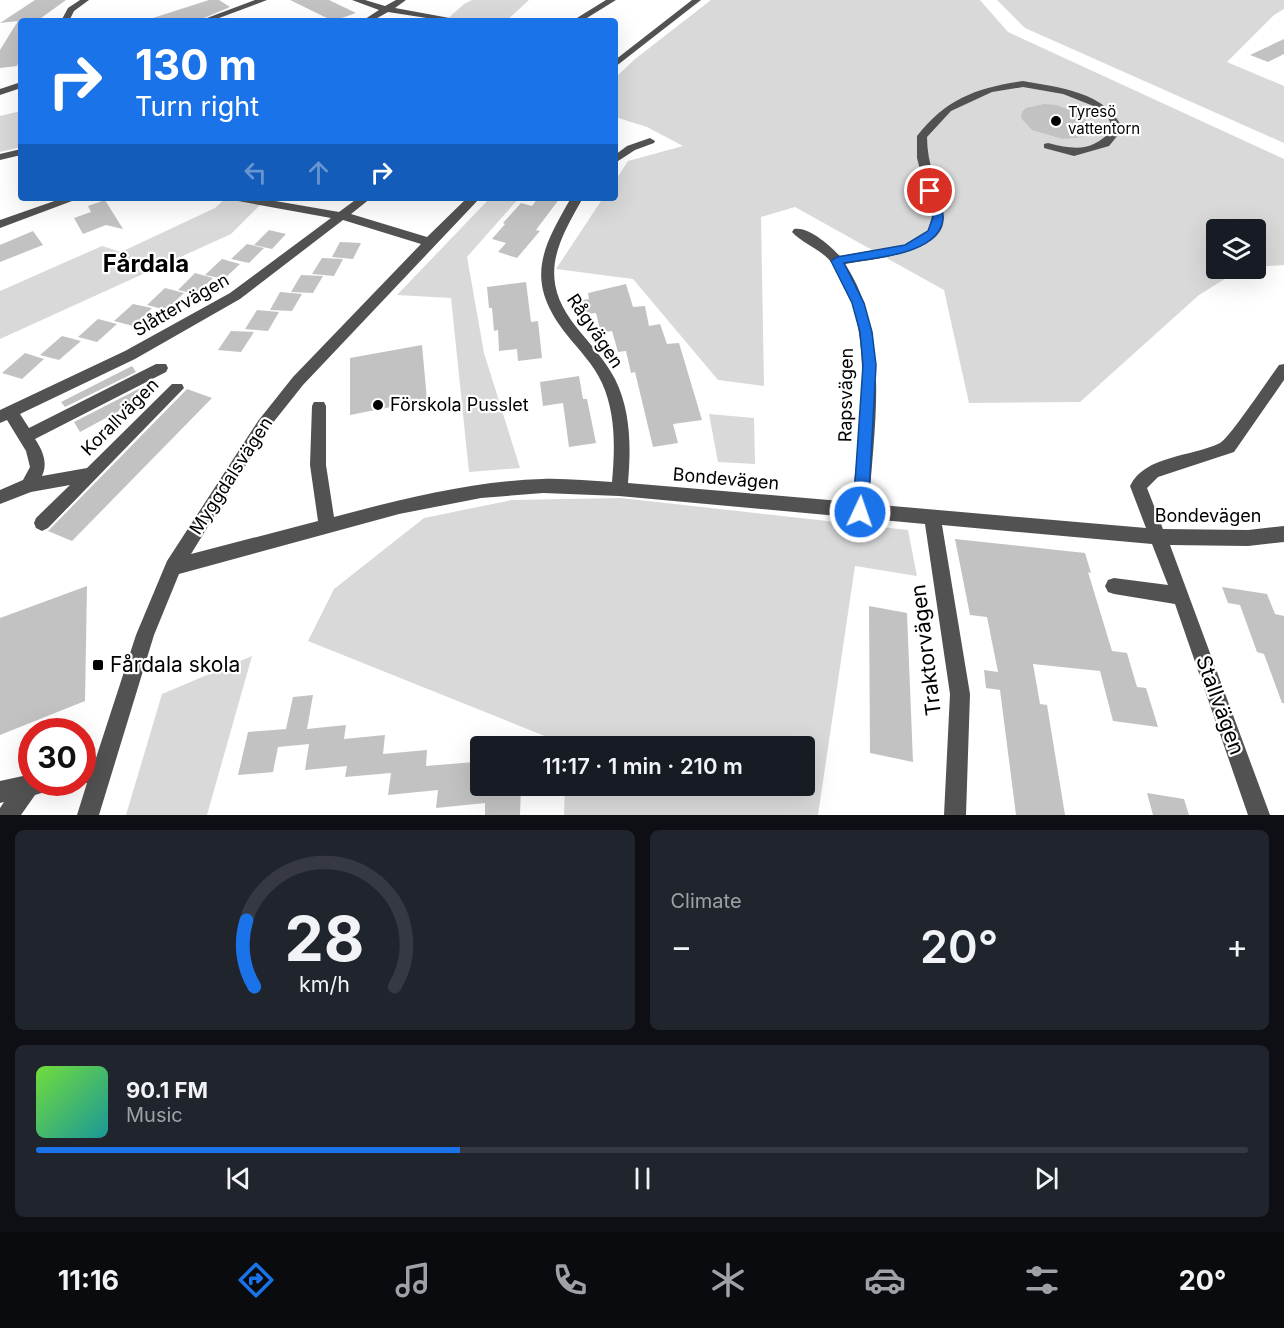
<!DOCTYPE html>
<html lang="en">
<head>
<meta charset="utf-8">
<style>
	:root { --surface:#171b24; --page:#20242c; --text:#f1f3f6; --muted:#9ea1a6; --line:#363941; --accent:#1a73e8 }
	body { margin:0; font-family:Inter,sans-serif; background:var(--page); color:var(--text); height:100vh; display:flex; flex-direction:column; font-size:22px; white-space:nowrap }
	* { box-sizing:border-box; margin:0 }
	p { font-size:20px; color:var(--muted) }
	.icon { flex:none; width:33px; height:33px; fill:none; stroke:currentColor; stroke-width:2; stroke-linecap:round; stroke-linejoin:round }
	.map { position:relative; height:815px; overflow:hidden }
	.panel { display:flex; flex-direction:column; gap:15px; padding:15px; background:#0d0f14; flex:1 }
	.panel>* { flex:none }
	.top-card { position:absolute; left:18px; top:18px; width:600px; height:183px; border-radius:6px; box-shadow:0 6px 24px #0002; background:#1a73e8; color:#fff; overflow:hidden }
	.fabs { position:absolute; left:1206px; top:219px; display:grid; gap:12px }
	.fabs a { display:grid; place-items:center; width:60px; height:60px; border-radius:6px; background:var(--surface); box-shadow:0 6px 24px #0002; font-size:30px }
	.speed { position:absolute; left:18px; top:718px; display:flex; gap:12px; font-size:30px; font-weight:700; text-align:center }
	.speed>* { display:grid; place-content:center; width:78px; height:78px; border-radius:50%; background:var(--surface); box-shadow:0 6px 24px #0002; line-height:1 }
	.speed .limit { border:9px solid #d22; background:#fff; color:#111 }
	.pin { position:absolute; display:grid; place-items:center; width:51px; height:51px; color:#fff; margin:-26px; border:3px solid #fff; border-radius:50%; box-shadow:0 2px 6px #0007 }
	.me { position:absolute; width:66px; margin:-33px; rotate:3deg; stroke-linejoin:round; filter:drop-shadow(0 0 4px #0008) }
	.turn { display:flex; align-items:center; gap:21px; height:126px; padding:0 18px; font-size:27px }
	.turn .icon { width:78px; height:78px; stroke-width:2.5 }
	.turn b { display:block; font-size:42px; line-height:51px }
	.lanes { display:flex; align-items:center; height:57px; padding:0 18px; background:#0003; justify-content:center; gap:30px; direction:ltr }
	.lanes .off { opacity:.35 }
	.big { font-size:45px; font-weight:600; line-height:1.1 }
	.panel .widget { flex:1; display:flex; flex-direction:column; justify-content:center; gap:9px; min-width:0; padding:0 21px; border-radius:9px; background:var(--page) }
	.panel .dial { align-items:center; gap:0 }
	.dial svg { height:156px; overflow:visible; fill:none; stroke:var(--line); stroke-width:7; stroke-linecap:round; text-anchor:middle }
	.dial text { fill:var(--text); stroke:none }
	.song { display:flex; align-items:center; gap:18px }
	.cover { width:72px; height:72px; border-radius:9px; background:linear-gradient(135deg,hsl(100 70% 55%),hsl(180 70% 35%)) }
	.played { height:6px; border-radius:3px; background:linear-gradient(90deg,var(--accent) 35%,var(--line) 35%) }
	.keys { display:flex; justify-content:space-around; direction:ltr }
	.heat { display:flex; justify-content:space-between; align-items:center; font-size:33px; direction:ltr }
	.panel .tiles { flex:1; display:grid; gap:15px; grid-template-columns:1fr 1fr }
	.widget:last-child { grid-column:span 2 }
	.trip { position:absolute; left:470px; top:736px; width:345px; height:60px; border-radius:6px; background:var(--surface); box-shadow:0 6px 24px #0002; font-weight:600; line-height:60px; text-align:center }
	.menu { display:flex; height:96px; justify-content:space-around; align-items:center; background:#090b0e; color:var(--muted) }
	.menu .icon { width:42px; height:42px }
	.menu .on { color:var(--accent) }
	.menu b { font-size:27px; color:var(--text) }
	.map>svg:first-child { display:block }
</style>
</head>
<body>
<div class="map">
<svg width="1284" height="815" viewBox="0 0 1284 815">
	<rect width="100%" height="100%" fill="#fff"/>
	<g fill="#d9d9d9">
		<path d="M472,0H529L506,21H445L464,4Z"/>
		<path d="M711,0H980L1008,32L1284,159V265L1256,267V230H1216V268L1241,269L1199,295L1080,402L969,403L944,290L795,207L761,217L764,386L718,380L633,279L556,269L603,198H615V181L628,161L683,146L647,127L615,117V78L635,59Z"/>
		<path d="M997,0H1284V9L1274,15L1227,62L1284,86V143L1025,28Z"/>
		<path d="M21,111V147L0,152V116Z"/>
		<path d="M226,198H267L231,234L0,339V291L102,246L121,252L215,208Z"/>
		<path d="M490,198H519L467,257L484,353L520,468L469,472L451,298L397,295Z"/>
		<path d="M709,414L754,418L755,464L718,462Z"/>
		<path d="M621,498L908,530L917,576L855,566L818,815H564L565,786H804V747H568L567,745L308,641L334,589L424,518L512,500Z"/>
		<path d="M252,656L207,815H126L162,694Z"/>
	</g>
	<g fill="#c2c2c2">
		<path d="M35,0H66L37,21H21V57L17,66L0,68V50L18,21L0,23Z"/>
		<path d="M209,0H219L230,7L197,21H153V18Z"/>
		<path d="M290,0H329L356,13L333,21Z"/>
		<path d="M1284,39V54L1268,62L1250,55Z"/>
		<path d="M1044,104L1056,105L1078,113L1091,124L1089,134L1083,137L1063,139L1032,130L1021,118L1022,112L1026,108Z"/>
		<path d="M538,198H560L536,230L540,231L517,258L498,252L506,243L492,239L505,224L503,223L521,203L532,206Z"/>
		<path d="M105,200L123,229L106,225L83,234L74,218L91,212L88,206Z"/>
		<path d="M269,230L286,234L272,249L254,245Z"/>
		<path d="M33,231L43,245L0,262V245Z"/>
		<path d="M340,242L361,243L353,259L332,257Z"/>
		<path d="M247,244L264,248L249,263L231,259Z"/>
		<path d="M322,258L343,259L334,276L312,274Z"/>
		<path d="M222,259L240,264L224,279L205,275Z"/>
		<path d="M195,273L213,278L196,294L178,290Z"/>
		<path d="M301,275L323,276L313,293L291,292Z"/>
		<path d="M526,282L531,322L538,321L542,358L518,361L517,349L499,351L498,330L494,331L492,308H489L487,287Z"/>
		<path d="M626,284L633,307L645,306L649,326L660,324L667,344L679,343L702,420L673,424L678,443L653,447L635,372L631,373L626,351L618,352L612,331L601,333L596,313L585,314L582,300L589,299L588,293Z"/>
		<path d="M165,288L184,293L166,310L147,305Z"/>
		<path d="M280,292L302,294L292,311L270,310Z"/>
		<path d="M133,304L152,308L133,326L114,321Z"/>
		<path d="M257,310L279,312L268,331L245,329Z"/>
		<path d="M98,319L117,324L97,342L78,337Z"/>
		<path d="M231,331L254,332L241,352L218,350Z"/>
		<path d="M62,336L81,341L59,360L40,355Z"/>
		<path d="M422,345L427,400L350,415V358Z"/>
		<path d="M25,353L44,359L22,379L2,373Z"/>
		<path d="M132,366L136,372L65,407L61,402Z"/>
		<path d="M579,376L583,399H587L596,443L569,447L563,403L543,406L540,382Z"/>
		<path d="M146,385L152,393L80,432L74,422Z"/>
		<path d="M187,389L212,398L72,541L48,531Z"/>
		<path d="M955,539L1085,553L1091,573L1088,572L1112,651L1127,653L1137,687L1146,688L1158,727L1113,721L1100,671L1033,664L1040,704L1047,705L1065,815H1016L1000,690L986,688L984,670L998,672L987,617L970,615Z"/>
		<path d="M87,586L85,701L0,735V618Z"/>
		<path d="M1222,587L1267,594L1275,614L1284,616V703H1282L1264,654L1257,652L1240,605L1228,603Z"/>
		<path d="M869,606L907,613L913,762L870,753Z"/>
		<path d="M313,695L307,729L346,725L344,739L385,735L383,754L427,750L426,766L474,762L473,786H521L520,815H485V803L436,808L438,790L388,795L391,773L345,777L347,766L305,770L309,744L278,747L273,772L238,775L248,732L286,729L293,697Z"/>
		<path d="M1147,793L1184,799L1189,815H1153Z"/>
	</g>
	<g fill="none" stroke-linecap="round" stroke-linejoin="round">
		<g fill="#525252" fill-rule="evenodd">
			<path d="M80,0H89L74,11L69,21H61L68,8Z"/>
			<path d="M255,0H267L211,21H199Z"/>
			<path d="M352,0H365L385,6L396,0H406L395,8L466,21H446L388,12L372,21H362L379,10Z"/>
			<path d="M606,0H616L582,21H572Z"/>
			<path d="M692,0H701L615,67V60Z"/>
			<path d="M1023,81C1060,88 1105,91 1123,129L1109,146L1074,156L1044,148V144L1048,143C1076,150 1092,152 1113,129L1108,117L1096,107L1063,94L1023,87L992,92L951,111L927,137C927,164 938,187 943,214C951,253 870,259 845,264C891,333 874,425 869,504L1146,528L1130,486C1145,455 1192,457 1220,443C1229,439 1270,377 1279,365L1284,364V380L1234,452L1158,477L1147,488L1163,529L1248,530L1284,526V542L1248,546L1170,545L1270,815H1248L1175,604L1114,594L1108,592L1105,586L1108,580L1114,578L1168,585L1152,544L942,525L970,694L966,815H944L950,694L925,524L619,496L543,493L481,498L399,514L179,574L154,635L99,815H77L87,783H78H82V763L95,761L136,635L167,561L258,421L293,377L421,244L343,220L240,299L135,359L20,414L29,428L156,364H166L168,368L166,372L35,439C43,451 48,463 42,476L87,468L172,384H182L184,388L48,528L42,531L36,528L34,523L36,518L70,485L31,492L0,504V490L23,480L30,467L26,451L7,420L0,423V410L125,351L230,293L331,218L238,201L232,198H258L339,212L358,198H371L351,214L427,237L467,198H480L303,385L268,429L191,554L318,521L310,465L312,406L314,402H324L326,406V465L334,517C402,499 472,481 542,479C565,478 589,481 612,482C615,449 616,414 602,383C594,365 579,350 567,335C525,282 540,251 571,198H583C555,246 538,280 577,328C590,344 605,360 615,379C631,411 631,448 628,483L852,502C859,429 879,327 832,263C821,249 803,244 792,232L794,229C809,226 830,246 840,256L905,245L928,231L932,217L917,158V136C947,98 977,88 1023,81Z"/>
			<path d="M21,82V88L0,95V89Z"/>
			<path d="M650,138L655,141L654,143L635,150L615,163V155L627,146Z"/>
			<path d="M21,149V155L0,160V154Z"/>
			<path d="M63,198H80L0,228V220Z"/>
			<path d="M32,774V783H51L48,791L35,795L21,815H0V808L4,802L0,803V781Z"/>
		</g>
	</g>
	<path fill="#1a73e8" stroke="#114b97" stroke-width="1.5" d="M926,188L935,191C938,198 944,210 943,218C941,255 872,258 844,263L864,303L872,332L876,365L868,512L866,517L860,519L855,517L853,512L863,365L860,332L852,303L831,261L837,257L905,245L928,231L933,217L925,191Z"/>
	<g fill="#000" stroke="#fff" stroke-width="2">
		<circle cx="1056" cy="121" r="6"/>
		<circle cx="378" cy="405" r="6"/>
		<rect x="92" y="659" width="12" height="12" rx="3"/>
	</g>
	<g text-anchor="middle" stroke-width="4.5" stroke-linejoin="round" paint-order="stroke">
		<g font-size="15" fill="#000" stroke="#fff" text-anchor="start">
			<text x="1068" y="117">Tyresö<tspan x="1068" dy="17">vattentorn</tspan></text>
		</g>
		<g font-size="18" fill="#000" stroke="#fff">
			<text transform="translate(181 305) rotate(-30)" y="6">Slåttervägen</text>
			<text transform="translate(595 331) rotate(56)" y="6">Rågvägen</text>
			<text transform="translate(846 395) rotate(-89)" y="6">Rapsvägen</text>
			<text transform="translate(120 417) rotate(-45)" y="6">Korallvägen</text>
			<text transform="translate(231 476) rotate(-57)" y="6">Myggdalsvägen</text>
			<text transform="translate(726 479) rotate(5)" y="6">Bondevägen</text>
			<text x="1208" y="522">Bondevägen</text>
		</g>
		<g font-size="18" fill="#000" stroke="#fff" text-anchor="start">
			<text x="390" y="411">Förskola Pusslet</text>
		</g>
		<g font-size="21" fill="#000" stroke="#fff">
			<text transform="translate(926 650) rotate(-97)" y="7">Traktorvägen</text>
			<text transform="translate(1220 705) rotate(70)" y="7">Stallvägen</text>
		</g>
		<g font-size="21" fill="#000" stroke="#fff" text-anchor="start">
			<text x="110" y="672">Fårdala skola</text>
		</g>
		<g font-size="24" font-weight="bold" fill="#000" stroke="#fff">
			<text x="146" y="272">Fårdala</text>
		</g>
	</g>
</svg>
<div class="fabs">
<a><svg class="icon" aria-label="layers" viewBox="0 0 24 24"><path d="M12 4l9 5-9 5-9-5zM3 14l9 5 9-5"/></svg></a>
</div>
<div class="speed"><div class="limit">30</div></div>
<div class="pin" style="left:930px;top:191px;background:#d93025"><svg class="icon" aria-label="arrive" viewBox="0 0 24 24"><path d="M6 21V4h12l-3 4 3 4H6"/></svg></div>
<svg class="me" style="left:860px;top:512px" viewBox="-20 -20 40 40"><circle r="17" fill="#1a73e8" stroke="#fff" stroke-width="3"/><path d="M0-11L8 9 0 5-8 9z" fill="#fff"/></svg>
<div class="trip">11:17 · 1 min · 210 m</div>
<div class="top-card">
<div class="turn"><svg class="icon" aria-label="right" viewBox="0 0 24 24"><path d="M7 20v-9h11M14 6l5 5-5 5"/></svg><div><b>130 m</b>Turn right</div></div>
<div class="lanes"><svg class="icon off" aria-label="left" viewBox="0 0 24 24"><path d="M17 20v-9H6M10 6l-5 5 5 5"/></svg><svg class="icon off" aria-label="ahead" viewBox="0 0 24 24"><path d="M12 20V5M6 11l6-6 6 6"/></svg><svg class="icon" aria-label="right" viewBox="0 0 24 24"><path d="M7 20v-9h11M14 6l5 5-5 5"/></svg></div>
</div>
</div>
<section class="panel">
<div class="tiles">
<div class="widget dial"><svg viewBox="0 0 100 80">
<path d="M14 69A42 42 0 1 1 86 69"/>
<path d="M14 69A42 42 0 0 1 10 35" stroke="#1a73e8"/>
<text x="50" y="56" font-size="32" font-weight="700">28</text>
<text x="50" y="72" font-size="11">km/h</text>
</svg></div>
<div class="widget"><p>Climate</p>
<div class="heat"><a>−</a><b class="big">20°</b><a>+</a></div>
</div>
<div class="widget">
<div class="song"><i class="cover"></i><div><b>90.1 FM</b><p>Music</p></div></div>
<div class="played"></div>
<div class="keys"><svg class="icon" aria-label="previous" viewBox="0 0 24 24"><path d="M18 5L8 12l10 7zM5 5v14"/></svg><svg class="icon" aria-label="pause" viewBox="0 0 24 24"><path d="M8 5v14M16 5v14"/></svg><svg class="icon" aria-label="next" viewBox="0 0 24 24"><path d="M6 5l10 7-10 7zM19 5v14"/></svg></div>
</div>
</div>
</section>
<nav class="menu">
<b>11:16</b>
<svg class="icon on" aria-label="directions" viewBox="0 0 24 24"><path d="M12 3l9 9-9 9-9-9zM9 14v-3h6M13 9l2 2-2 2"/></svg>
<svg class="icon" aria-label="music" viewBox="0 0 24 24"><path d="M9 18V5l10-2v13"/><circle cx="6" cy="18" r="3"/><circle cx="16" cy="16" r="3"/></svg>
<svg class="icon" aria-label="phone" viewBox="0 0 24 24"><path d="M5 4h4l2 5-3 2q2 4 5 5l2-3 5 2v4C11 20 4 13 5 4z"/></svg>
<svg class="icon" aria-label="climate" viewBox="0 0 24 24"><path d="M12 3v18M4 7l16 10M4 17L20 7"/></svg>
<svg class="icon" aria-label="car" viewBox="0 0 24 24"><path d="M5 17H2v-5l4-1 3-4h7l3 4 3 1v5h-3M9 17h6M6 11h13"/><circle cx="7" cy="17" r="2"/><circle cx="17" cy="17" r="2"/></svg>
<svg class="icon" aria-label="filters" viewBox="0 0 24 24"><path d="M4 7h16M4 17h16"/><circle cx="9" cy="7" r="2"/><circle cx="15" cy="17" r="2"/></svg>
<b>20°</b>
</nav>
</body>
</html>
